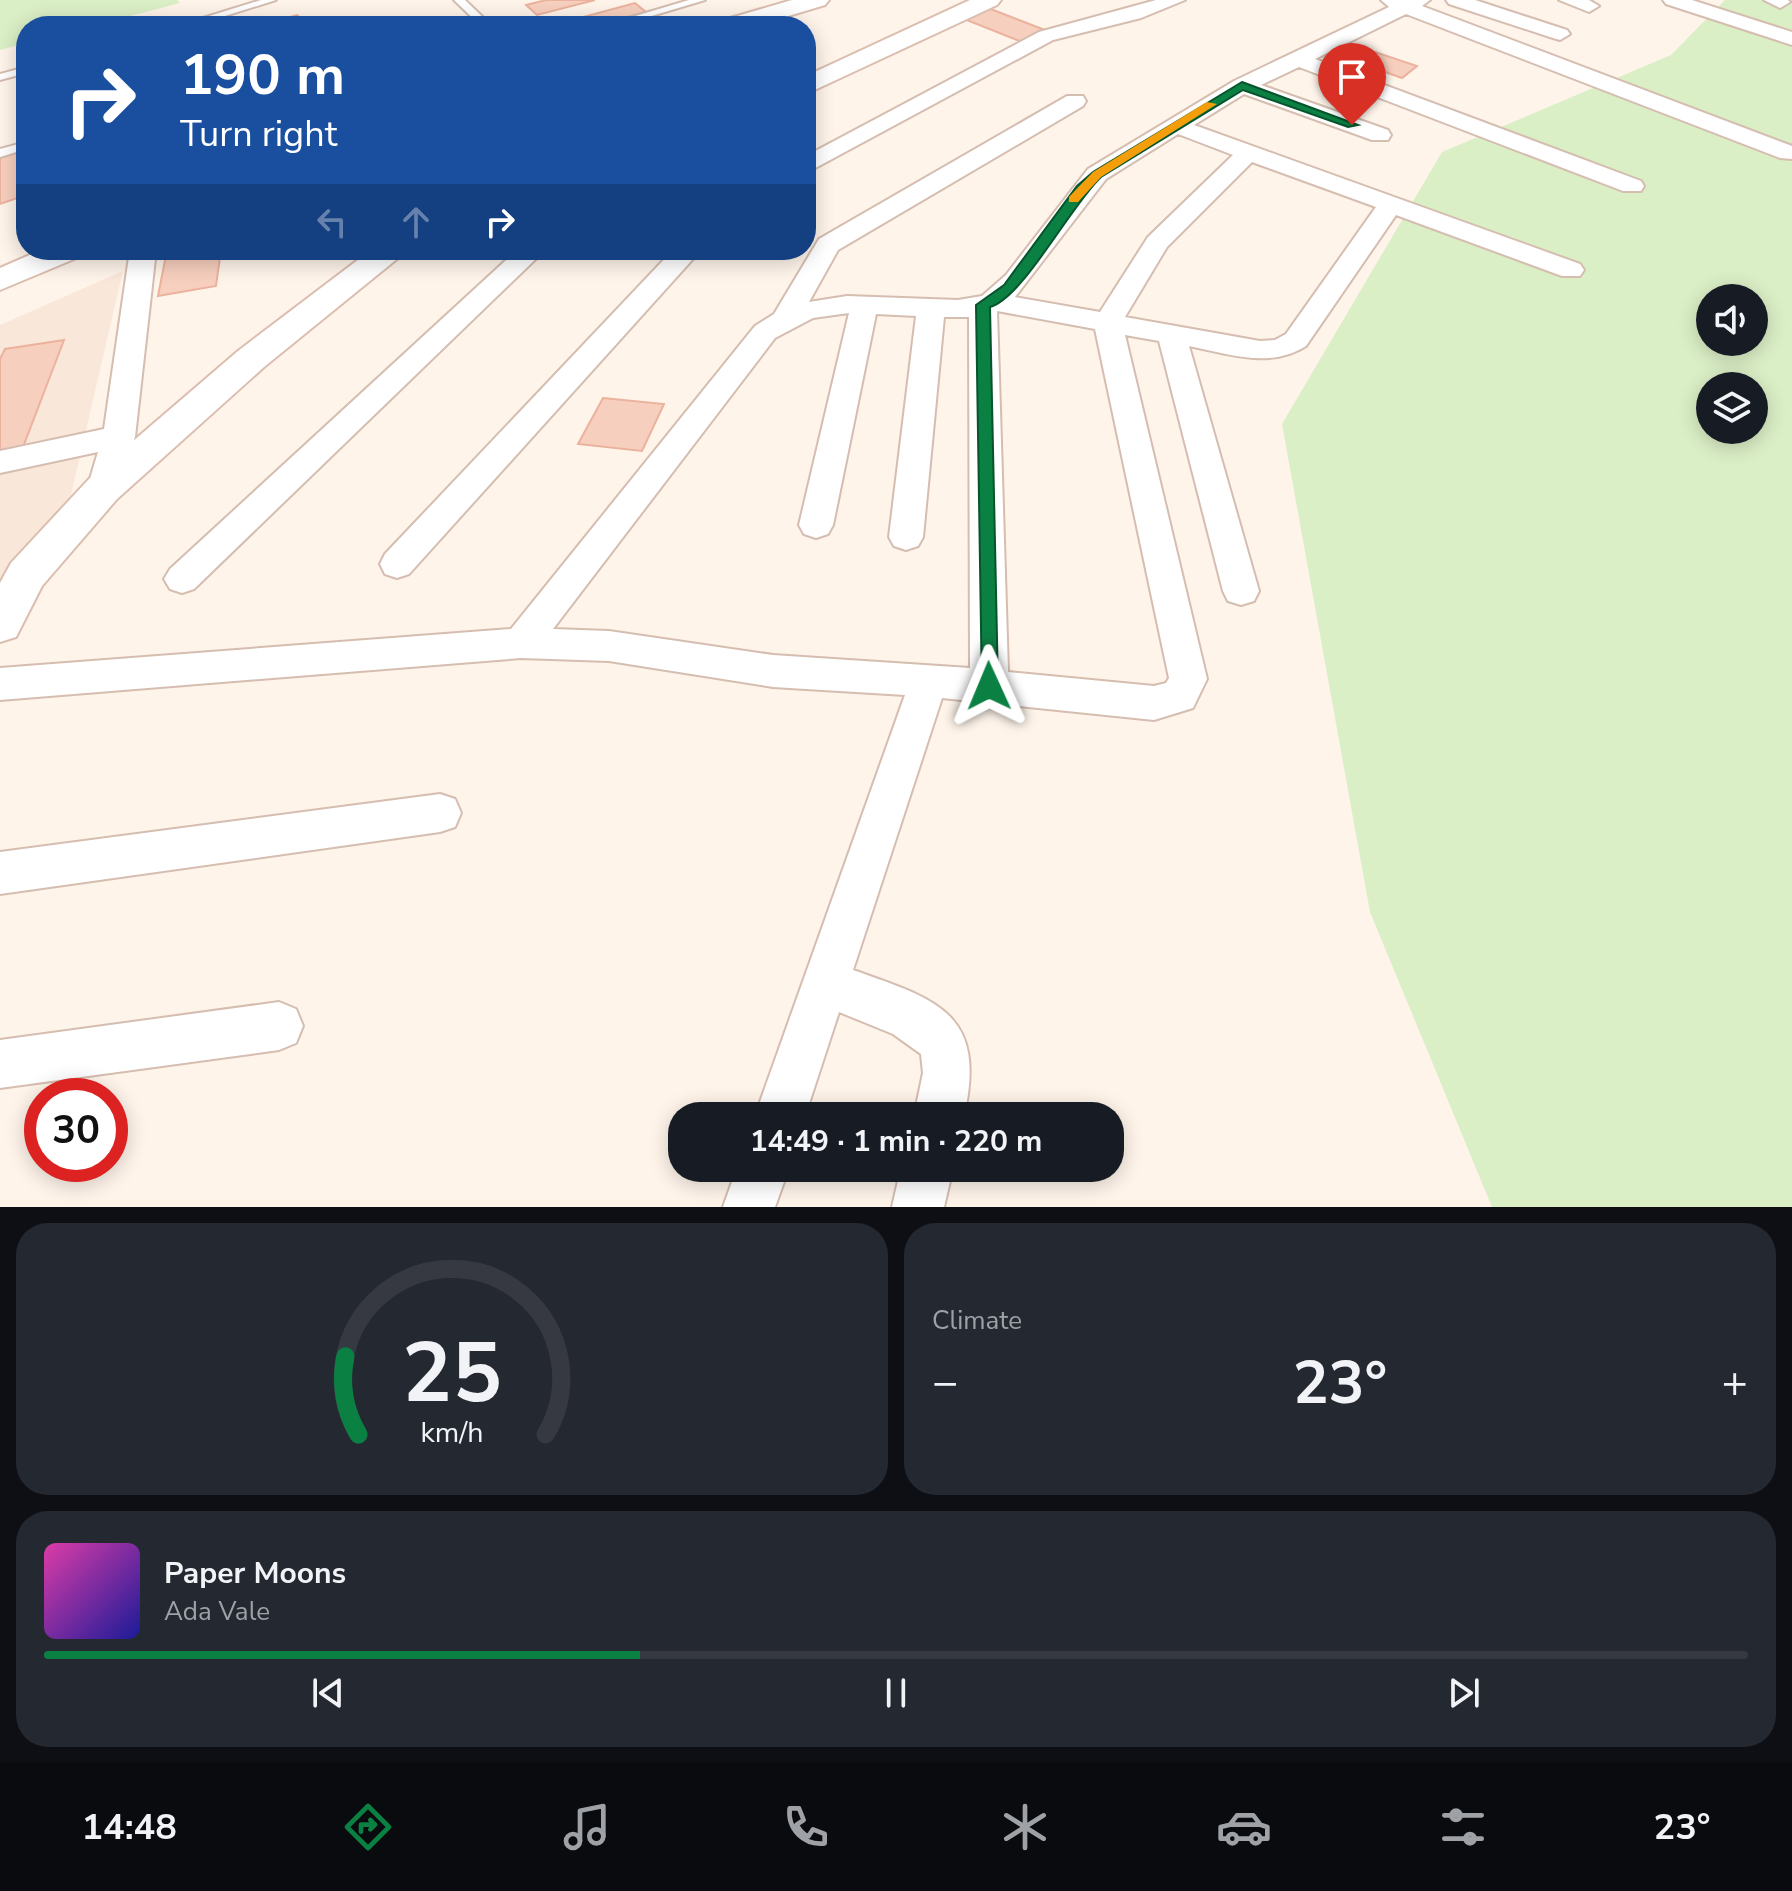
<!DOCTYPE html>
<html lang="en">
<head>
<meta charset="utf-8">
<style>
	:root { --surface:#171b24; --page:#242831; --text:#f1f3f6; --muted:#9ea1a6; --line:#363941; --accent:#0b8043 }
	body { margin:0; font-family:"Nunito Sans",sans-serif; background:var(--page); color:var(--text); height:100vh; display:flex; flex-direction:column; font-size:30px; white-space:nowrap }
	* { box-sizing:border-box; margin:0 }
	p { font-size:26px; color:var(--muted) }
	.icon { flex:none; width:44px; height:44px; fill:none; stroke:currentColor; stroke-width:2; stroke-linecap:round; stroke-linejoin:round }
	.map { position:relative; height:1207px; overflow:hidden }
	.panel { display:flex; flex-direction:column; gap:16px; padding:16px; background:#0d0f14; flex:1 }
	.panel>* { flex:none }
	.hud { position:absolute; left:16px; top:16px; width:800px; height:244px; border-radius:32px; box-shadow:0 4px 20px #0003; background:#1a4fa0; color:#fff; overflow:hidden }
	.tools { position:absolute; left:1696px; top:284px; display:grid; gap:16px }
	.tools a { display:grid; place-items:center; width:72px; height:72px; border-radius:50%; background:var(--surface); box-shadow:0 4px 20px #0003; font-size:40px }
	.speed { position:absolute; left:24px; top:1078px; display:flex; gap:16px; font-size:40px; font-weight:700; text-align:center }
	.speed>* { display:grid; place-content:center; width:104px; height:104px; border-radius:50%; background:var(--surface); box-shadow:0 4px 20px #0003; line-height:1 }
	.speed .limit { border:12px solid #d22; background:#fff; color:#111 }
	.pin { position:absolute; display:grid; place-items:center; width:68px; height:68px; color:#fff; margin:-82px -34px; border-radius:50% 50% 50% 0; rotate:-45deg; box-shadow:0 0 8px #0007 }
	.pin .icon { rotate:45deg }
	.me { position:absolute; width:88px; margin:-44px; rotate:359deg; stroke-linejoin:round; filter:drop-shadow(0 0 6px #0008) }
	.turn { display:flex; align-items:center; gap:28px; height:168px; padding:0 32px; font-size:36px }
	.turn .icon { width:104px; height:104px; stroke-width:2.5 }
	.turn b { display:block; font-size:56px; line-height:68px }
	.lanes { display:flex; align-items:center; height:76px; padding:0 32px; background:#0003; justify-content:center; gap:40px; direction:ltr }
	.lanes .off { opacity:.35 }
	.big { font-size:60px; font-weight:700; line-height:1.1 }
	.panel .tile { flex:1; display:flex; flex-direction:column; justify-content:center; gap:12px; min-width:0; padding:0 28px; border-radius:32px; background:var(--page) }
	.panel .dial { align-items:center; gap:0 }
	.dial svg { height:208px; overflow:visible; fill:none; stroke:var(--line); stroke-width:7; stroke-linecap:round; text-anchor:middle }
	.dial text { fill:var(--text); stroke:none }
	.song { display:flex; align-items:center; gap:24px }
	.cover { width:96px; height:96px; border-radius:12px; background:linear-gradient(135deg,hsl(320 70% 55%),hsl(240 70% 35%)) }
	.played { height:8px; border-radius:4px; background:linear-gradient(90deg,var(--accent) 35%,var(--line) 35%) }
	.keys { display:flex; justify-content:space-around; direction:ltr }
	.heat { display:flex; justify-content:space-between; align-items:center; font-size:44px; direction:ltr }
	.panel .tiles { flex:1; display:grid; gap:16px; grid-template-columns:1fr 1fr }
	.tile:last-child { grid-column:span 2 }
	.trip { position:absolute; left:668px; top:1102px; width:456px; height:80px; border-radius:32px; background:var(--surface); box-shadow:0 4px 20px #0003; font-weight:700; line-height:80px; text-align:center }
	.tabs { display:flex; height:128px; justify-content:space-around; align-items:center; background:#090b0e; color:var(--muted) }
	.tabs .icon { width:56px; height:56px }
	.tabs .current { color:var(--accent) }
	.tabs b { font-size:36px; color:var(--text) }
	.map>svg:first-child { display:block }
</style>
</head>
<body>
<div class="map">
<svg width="1792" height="1207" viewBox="0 0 1792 1207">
	<rect width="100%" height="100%" fill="#fef4ea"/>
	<path fill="#f9e8da" d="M123,271L71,495L0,586V325Z"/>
	<g fill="#dbefc6" fill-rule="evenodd">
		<path d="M0,0H177L180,3L92,26H26V43L0,50Z"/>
		<path d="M1725,0H1792V1207H1492L1370,912L1282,424L1442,152L1671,55ZM1710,298H1754V342H1710ZM1710,386H1754V430H1710Z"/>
	</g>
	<g fill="#f7cfbe" stroke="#ebb29d" stroke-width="2">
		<path d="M546,0H595L537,15L526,5Z"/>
		<path d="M635,3L646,12L594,26H550Z"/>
		<path d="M983,6L1050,32L1027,44L959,17Z"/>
		<path d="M297,15L310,26H260Z"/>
		<path d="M1372,51L1417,66L1402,78L1357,62Z"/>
		<path d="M26,150V195L0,204V158Z"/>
		<path d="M167,250H221L216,286L158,296Z"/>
		<path d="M64,340L23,447L0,451V359L5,349Z"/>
		<path d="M603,398L664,404L642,451L578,444Z"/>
	</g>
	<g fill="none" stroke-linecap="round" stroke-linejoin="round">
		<defs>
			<g id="lane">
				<path d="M261,0H276L193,26H177Z"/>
				<path d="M454,0H465L492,26H481Z"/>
				<path d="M689,0H705L618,26H602Z"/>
				<path d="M26,67V73L0,80V74Z"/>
				<path d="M26,142V149L0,157V149Z"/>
			</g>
			<g id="street">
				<path d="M1156,0H1185L1141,18L1053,40L806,173V156L1039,32Z"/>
				<path d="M1381,0H1430L1422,6L1792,146V159L1780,158L1406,14L1315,59L1641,181L1644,186L1641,191H1623L1299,67L1261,85L1388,130L1391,135L1388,140H1372L1244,94L1194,125L1580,264L1584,270L1580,276H1562L1396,215L1306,346C1270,369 1229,354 1189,346L1259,591L1254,601L1241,605L1228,601L1223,591L1159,341L1125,335L1207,679L1193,708L1154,720L942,698L853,970C938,1000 987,1013 964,1116H914L923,1073L921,1054L893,1034L839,1012L805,1116H755L905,695L773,687L609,661L521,658L0,700V668L511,629L755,326L774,314L819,239L1067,96H1083L1086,101L1083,106L838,250L809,302L847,296L958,300L982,296L1006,275L1088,169L1234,81L1389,7ZM1178,134L1233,155L1148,237L1100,312L1015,297L1106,179ZM1252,162L1376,207L1286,334L1275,340L1260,341L1125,317L1167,247ZM997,311L1095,329L1169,678L1166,683L1154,686L1008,672ZM849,313L799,525L804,534L816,538L828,534L833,525L876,314L916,316L889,537L894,546L906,550L918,546L923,537L944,317H969L970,668L773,655L609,631L553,629L775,338L813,318Z"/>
				<path d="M1446,0H1475L1567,30L1570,34L1560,40L1553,38L1449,4Z"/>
				<path d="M1559,0H1589L1599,6L1589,12Z"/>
				<path d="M1663,0H1692L1792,32V45L1666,4Z"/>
				<path d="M1764,0H1788L1790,2L1780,8Z"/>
				<path d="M130,250H156L135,437L115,497L103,501L91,497L87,489L98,452L0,473V451L104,429Z"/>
				<path d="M517,250H545L194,589L182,593L170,589L164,579L170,569Z"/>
				<path d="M673,250H701L409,574L397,578L385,574L380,564L385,554Z"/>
				<path d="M440,794L455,799L461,813L455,827L440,832L0,894V852Z"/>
				<path d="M279,1002L296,1009L303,1026L296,1043L279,1050L0,1088V1040Z"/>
				<path d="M737,1168H789L775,1207H723Z"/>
				<path d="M901,1168H953L944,1207H892Z"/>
			</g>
			<g id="secondary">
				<path d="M792,0H829L825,5L755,26H717L720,21Z"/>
				<path d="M970,0H1001L997,5L806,94V76Z"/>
				<path d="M41,250H84L79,257L0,290V268Z"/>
				<path d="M371,250H408L264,367L117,499L42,586L16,637L0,642V583L11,563L89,479L238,351Z"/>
			</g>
		</defs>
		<use href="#lane" stroke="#d5bdb0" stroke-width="4"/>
		<use href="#street" stroke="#d5bdb0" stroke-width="4"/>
		<use href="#secondary" stroke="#dbbeaf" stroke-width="4"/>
		<use href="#lane" fill="#fff" fill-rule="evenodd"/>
		<use href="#street" fill="#fff" fill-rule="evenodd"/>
		<use href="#secondary" fill="#fff" fill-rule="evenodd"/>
	</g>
	<path fill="#0b8043" stroke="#07532c" stroke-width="2" d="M1242,82L1358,125L1348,127L1243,90L1101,177C1071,205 1023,298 990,307L998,686L995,692H982L976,305L1004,285L1077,186L1093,172Z"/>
	<path fill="#f59e0b" d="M1207,102L1217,104L1101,177L1078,202H1069V197L1093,172Z"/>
</svg>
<div class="tools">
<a><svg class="icon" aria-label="sound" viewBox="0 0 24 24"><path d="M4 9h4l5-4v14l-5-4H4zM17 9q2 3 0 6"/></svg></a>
<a><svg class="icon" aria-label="layers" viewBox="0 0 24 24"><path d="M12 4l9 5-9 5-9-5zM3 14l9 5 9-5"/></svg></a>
</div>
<div class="speed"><div class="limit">30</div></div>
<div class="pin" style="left:1352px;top:125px;background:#d93025"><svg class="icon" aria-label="arrive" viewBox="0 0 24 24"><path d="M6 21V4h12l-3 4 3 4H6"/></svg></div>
<svg class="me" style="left:989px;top:686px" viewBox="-20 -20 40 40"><path d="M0-17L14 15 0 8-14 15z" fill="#0b8043" stroke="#fff" stroke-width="4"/></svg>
<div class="trip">14:49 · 1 min · 220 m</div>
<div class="hud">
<div class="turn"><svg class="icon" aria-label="right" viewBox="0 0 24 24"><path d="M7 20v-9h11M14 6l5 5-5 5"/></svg><div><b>190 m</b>Turn right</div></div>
<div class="lanes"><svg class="icon off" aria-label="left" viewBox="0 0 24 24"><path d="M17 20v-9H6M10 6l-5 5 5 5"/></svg><svg class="icon off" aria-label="ahead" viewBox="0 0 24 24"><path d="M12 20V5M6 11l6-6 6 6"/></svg><svg class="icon" aria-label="right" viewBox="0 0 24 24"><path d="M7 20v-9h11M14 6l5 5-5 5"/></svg></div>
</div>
</div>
<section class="panel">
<div class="tiles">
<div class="tile dial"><svg viewBox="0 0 100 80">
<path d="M14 69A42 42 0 1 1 86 69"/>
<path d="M14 69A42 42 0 0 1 9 39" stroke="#0b8043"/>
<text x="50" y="56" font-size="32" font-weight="700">25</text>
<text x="50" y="72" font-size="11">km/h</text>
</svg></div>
<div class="tile"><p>Climate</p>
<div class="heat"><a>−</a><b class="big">23°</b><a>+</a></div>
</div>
<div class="tile">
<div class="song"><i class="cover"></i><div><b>Paper Moons</b><p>Ada Vale</p></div></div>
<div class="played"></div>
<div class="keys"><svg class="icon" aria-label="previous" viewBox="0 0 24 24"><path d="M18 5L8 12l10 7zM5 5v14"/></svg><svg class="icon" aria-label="pause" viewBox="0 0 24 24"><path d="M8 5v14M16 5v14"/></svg><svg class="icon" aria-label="next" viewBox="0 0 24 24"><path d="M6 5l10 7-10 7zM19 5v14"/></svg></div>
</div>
</div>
</section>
<nav class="tabs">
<b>14:48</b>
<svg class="icon current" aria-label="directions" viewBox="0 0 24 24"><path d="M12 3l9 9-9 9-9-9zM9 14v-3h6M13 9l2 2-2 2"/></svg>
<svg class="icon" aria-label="music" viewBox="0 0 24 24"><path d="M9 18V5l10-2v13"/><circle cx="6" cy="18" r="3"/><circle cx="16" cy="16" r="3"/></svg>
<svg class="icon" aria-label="phone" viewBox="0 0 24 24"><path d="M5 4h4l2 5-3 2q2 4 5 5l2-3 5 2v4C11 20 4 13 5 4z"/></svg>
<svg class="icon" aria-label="climate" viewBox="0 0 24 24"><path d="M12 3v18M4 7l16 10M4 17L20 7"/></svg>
<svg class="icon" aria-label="car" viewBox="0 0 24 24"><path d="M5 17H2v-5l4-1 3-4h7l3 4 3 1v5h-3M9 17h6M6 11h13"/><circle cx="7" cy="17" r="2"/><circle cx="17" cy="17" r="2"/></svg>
<svg class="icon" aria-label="filters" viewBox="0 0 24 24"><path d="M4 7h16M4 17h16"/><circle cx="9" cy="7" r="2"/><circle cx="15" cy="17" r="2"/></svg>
<b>23°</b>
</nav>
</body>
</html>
